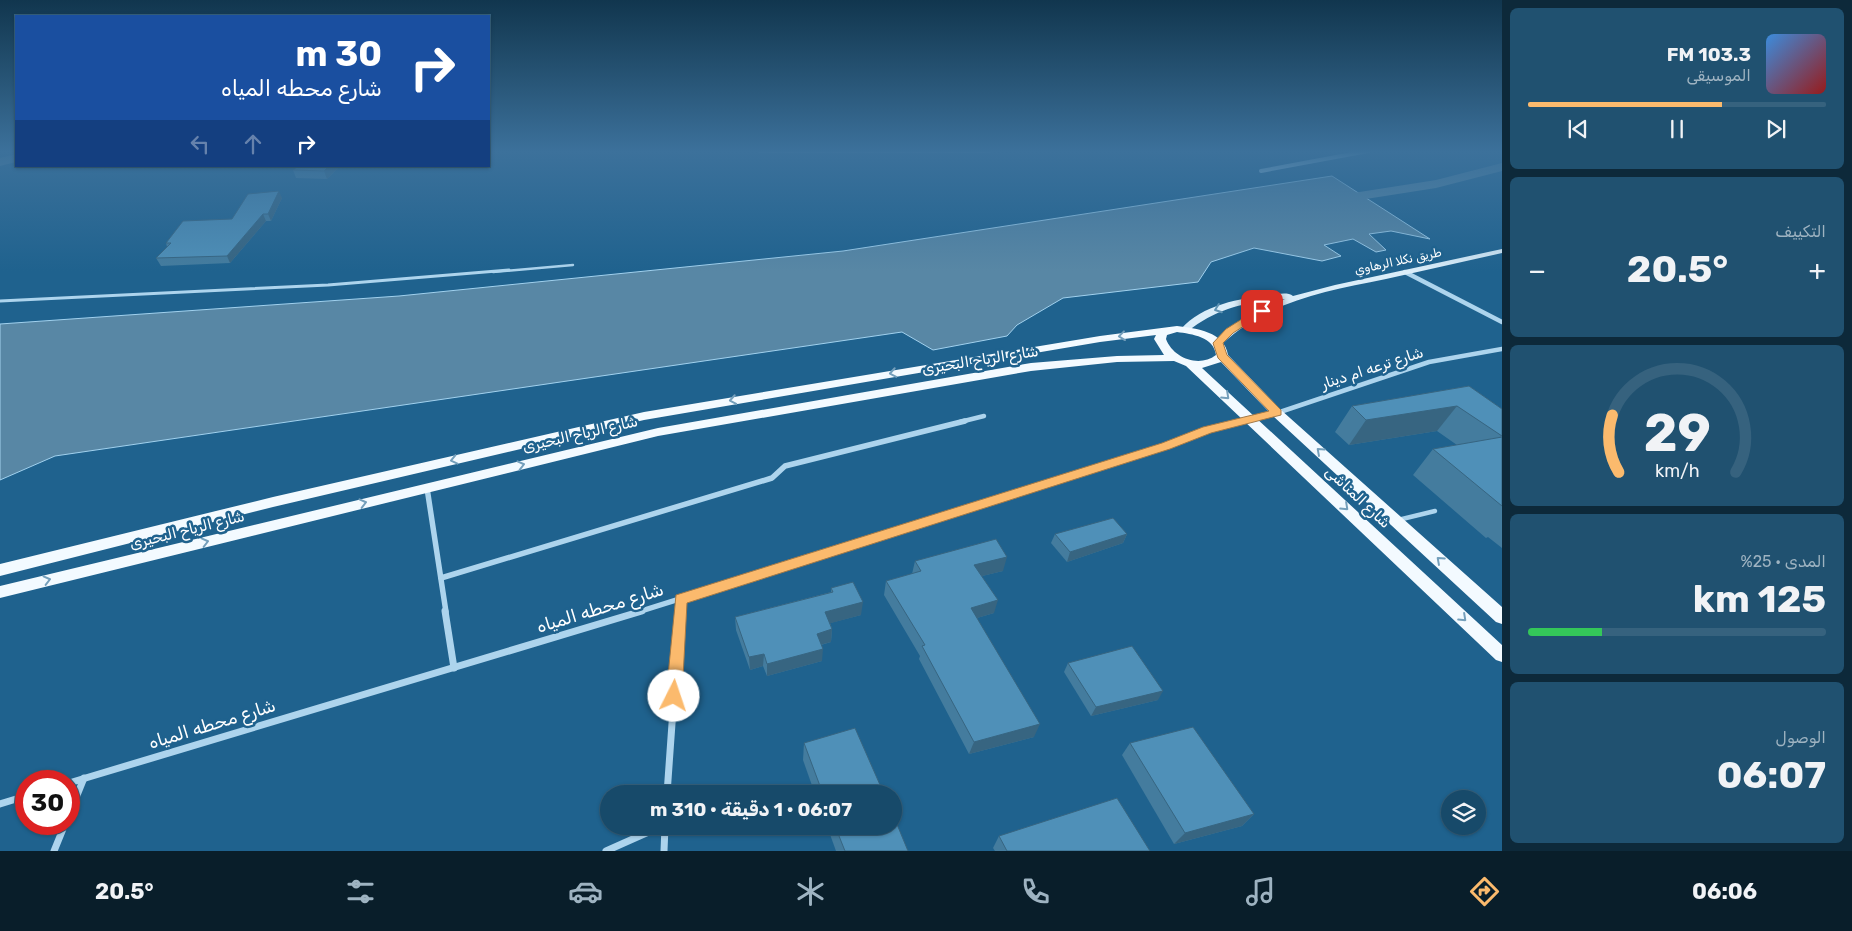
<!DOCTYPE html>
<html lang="ar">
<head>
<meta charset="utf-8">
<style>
	:root { --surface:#174a6a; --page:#205170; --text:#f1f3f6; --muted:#9eb3c1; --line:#36627e; --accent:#fbba6d }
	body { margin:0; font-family:Rubik,"Noto Naskh Arabic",sans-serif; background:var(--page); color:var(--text); direction:rtl; height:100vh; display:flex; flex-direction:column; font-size:19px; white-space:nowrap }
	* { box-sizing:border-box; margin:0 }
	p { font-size:16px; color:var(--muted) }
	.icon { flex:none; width:28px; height:28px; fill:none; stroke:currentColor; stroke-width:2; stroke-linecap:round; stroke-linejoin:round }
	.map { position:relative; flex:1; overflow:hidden; direction:ltr }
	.side { display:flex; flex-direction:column; gap:8px; padding:8px; background:#0d293a; width:350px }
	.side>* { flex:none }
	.guide { position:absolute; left:15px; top:15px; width:475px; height:152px; border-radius:0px; box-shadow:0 1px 4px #0004,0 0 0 1px var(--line); direction:rtl; background:#1a4fa0; color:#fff; overflow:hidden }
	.tools { position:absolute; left:1441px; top:790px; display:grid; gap:10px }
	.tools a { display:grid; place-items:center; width:45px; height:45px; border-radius:50%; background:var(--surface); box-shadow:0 1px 4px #0004,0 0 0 1px var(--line); font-size:25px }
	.speed { position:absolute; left:15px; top:770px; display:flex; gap:10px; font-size:25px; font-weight:700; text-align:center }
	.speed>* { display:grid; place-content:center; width:65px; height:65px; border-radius:50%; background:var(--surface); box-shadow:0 1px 4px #0004,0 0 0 1px var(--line); line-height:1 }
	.speed .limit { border:8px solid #d22; background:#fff; color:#111 }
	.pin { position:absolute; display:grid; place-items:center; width:42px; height:42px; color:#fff; margin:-21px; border-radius:10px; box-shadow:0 2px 8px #0006 }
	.me { position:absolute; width:55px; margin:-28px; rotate:4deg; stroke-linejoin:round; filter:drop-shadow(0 0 4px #0008) }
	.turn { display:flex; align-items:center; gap:18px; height:105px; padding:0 25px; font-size:22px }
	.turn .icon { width:65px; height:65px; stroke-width:2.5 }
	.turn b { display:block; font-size:35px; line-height:42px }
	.lanes { display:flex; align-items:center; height:48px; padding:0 25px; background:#0003; justify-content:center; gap:25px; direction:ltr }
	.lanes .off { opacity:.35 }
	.big { font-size:38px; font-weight:700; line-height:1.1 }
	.side .card { flex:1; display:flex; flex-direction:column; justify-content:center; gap:8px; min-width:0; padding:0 18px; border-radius:8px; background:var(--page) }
	.side .dial { align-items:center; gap:0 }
	.dial svg { height:130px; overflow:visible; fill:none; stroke:var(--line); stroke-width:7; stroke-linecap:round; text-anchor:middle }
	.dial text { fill:var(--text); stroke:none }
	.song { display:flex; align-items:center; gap:15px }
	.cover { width:60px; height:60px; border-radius:8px; background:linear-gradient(135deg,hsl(210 70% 55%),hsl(0 70% 35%)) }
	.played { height:5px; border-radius:2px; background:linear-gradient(90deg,var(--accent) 65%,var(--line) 65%) }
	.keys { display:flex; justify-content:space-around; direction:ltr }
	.heat { display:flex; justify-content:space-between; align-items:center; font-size:28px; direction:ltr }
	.charge { height:8px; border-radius:4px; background:linear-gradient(90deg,#34c759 25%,var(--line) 0) }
	.trip { position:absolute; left:600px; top:785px; width:302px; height:50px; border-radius:25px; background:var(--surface); box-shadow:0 1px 4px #0004,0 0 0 1px var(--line); font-weight:700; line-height:50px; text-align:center; direction:rtl }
	.tab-bar { display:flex; height:80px; justify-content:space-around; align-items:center; background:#091e2a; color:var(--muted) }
	.tab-bar .icon { width:35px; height:35px }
	.tab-bar .selected { color:var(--accent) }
	.tab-bar b { font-size:22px; color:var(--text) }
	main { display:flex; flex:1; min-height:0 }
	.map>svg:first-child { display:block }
</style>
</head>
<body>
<main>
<section class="side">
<div class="card">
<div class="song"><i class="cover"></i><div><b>103.3 FM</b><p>الموسيقى</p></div></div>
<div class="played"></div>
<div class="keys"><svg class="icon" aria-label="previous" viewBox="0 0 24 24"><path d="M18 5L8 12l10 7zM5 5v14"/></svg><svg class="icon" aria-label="pause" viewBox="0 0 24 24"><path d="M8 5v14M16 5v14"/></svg><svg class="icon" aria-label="next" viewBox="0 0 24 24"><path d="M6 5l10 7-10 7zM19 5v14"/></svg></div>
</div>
<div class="card"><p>التكييف</p>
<div class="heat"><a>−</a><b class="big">20.5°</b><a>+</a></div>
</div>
<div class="card dial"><svg viewBox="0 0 100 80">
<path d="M14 69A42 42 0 1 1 86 69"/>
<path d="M14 69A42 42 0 0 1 10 34" stroke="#fbba6d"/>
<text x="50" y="56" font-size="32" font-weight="700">29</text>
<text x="50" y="72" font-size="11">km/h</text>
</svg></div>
<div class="card"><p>المدى · 25%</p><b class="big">125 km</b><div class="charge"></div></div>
<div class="card"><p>الوصول</p><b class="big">06:07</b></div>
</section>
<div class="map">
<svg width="1502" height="851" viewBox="0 0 1502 851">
	<rect width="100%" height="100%" fill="#1f628e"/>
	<path fill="#5887a5" stroke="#a1d1ee" d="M1332,176L1430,239L1391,231L1369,234L1386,250L1376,252L1353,239L1324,245L1341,256L1322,261L1254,248L1211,262L1198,282L1063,298L1017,325L1007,336L933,350L902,332L55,456L0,480V324L399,296L843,251Z"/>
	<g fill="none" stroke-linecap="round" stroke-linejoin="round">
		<g fill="#5887a5" fill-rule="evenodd">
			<path d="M16,154V162L0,166V158Z"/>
			<path d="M1502,163V171L1436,188L1334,204L1327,200L1334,196L1436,180Z"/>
		</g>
		<path stroke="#add4ed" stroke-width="2.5" d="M493,272L573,265"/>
		<path stroke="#add4ed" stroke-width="3" d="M0,301L328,285L509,270"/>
		<path stroke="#add4ed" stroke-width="4.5" d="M1398,520L1435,511"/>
		<path stroke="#add4ed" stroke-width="4" d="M1261,171L1368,151"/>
		<g stroke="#add4ed" stroke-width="4.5">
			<path d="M1405,272L1502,322"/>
			<path d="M960,422L984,416"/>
			<path d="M1240,422L1277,413L1429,362L1502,349"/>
		</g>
		<g stroke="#add4ed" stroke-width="5.5">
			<path d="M427,488L446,612"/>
			<path d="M441,578L772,478L785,466L965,421"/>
			<path d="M638,612L1166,446L1207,430L1245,421"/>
			<path d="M680,612L681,599"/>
		</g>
		<g stroke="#add4ed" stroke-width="7">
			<path d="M445,611L454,668"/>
			<path d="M69,783L642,611"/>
			<path d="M667,794L680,611"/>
			<path d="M0,804L26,796"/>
			<path d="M69,815L84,778"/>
			<path d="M54,851L65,824"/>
			<path d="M606,851L662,826"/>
			<path d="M664,851L665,826"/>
		</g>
		<path fill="#daedf9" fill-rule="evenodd" d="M1502,249V253C1463,262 1425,270 1386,279C1323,292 1270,300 1221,345H1215L1214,343C1232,321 1259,309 1285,299C1249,301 1217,308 1188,331L1185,332L1181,329C1202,305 1240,298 1271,295C1278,294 1288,292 1293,296L1335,285Z"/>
		<path fill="#f3faff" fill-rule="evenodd" d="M1177,326C1196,328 1225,332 1228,355L1281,410L1502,607V624L1496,622L1273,416L1221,362L1202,368L1502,645V662L1496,660L1186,366L1174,361L1117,362L1031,371L658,436L0,598V586L658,428L1031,363L1117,356L1164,355L1154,339L1156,335L1100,342L644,420L273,507L0,576V564L273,497L644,412L1100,336ZM1177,332C1192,334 1214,337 1216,355C1199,368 1173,358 1166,339L1167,335Z"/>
		<defs>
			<path id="rail" d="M761,151H989"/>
		</defs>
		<use href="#rail" stroke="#fff" stroke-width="4"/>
		<use href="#rail" stroke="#1f628e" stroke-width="2.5" stroke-dasharray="8" stroke-linecap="butt"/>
	</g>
	<g fill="#447c9e">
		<path d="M340,166L327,179L296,178L293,170Z"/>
		<path d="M282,198L271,221H266L230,263L161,266L156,258L167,247L166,243L232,219Z"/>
		<path d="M1469,386L1502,409V548L1488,537L1486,538L1413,475L1433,449L1457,445L1437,431L1349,445L1335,432L1352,406Z"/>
		<path d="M1055,534H1127L1123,543L1067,562L1051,543Z"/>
		<path d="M915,561L1003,571L982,576L994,613L977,618L1034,737L969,754L919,659L920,656L884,595L886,581L912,574Z"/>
		<path d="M831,588L861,615L830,623L832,629L831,642L821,645L822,661L767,676L763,666L750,670L736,630L735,617L831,592Z"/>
		<path d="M1068,663L1158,700L1091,716L1064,672Z"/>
		<path d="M804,743L884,794H815L803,760Z"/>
		<path d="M1130,743L1254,814L1242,826L1174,844L1122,755Z"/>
		<path d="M827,826H894L908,851H836Z"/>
		<path d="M999,836L1150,851H995L993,848Z"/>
	</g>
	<g fill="#376581">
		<path d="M329,166H340L327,179L324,171Z"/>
		<path d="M279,191L282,198L271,221L268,214Z"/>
		<path d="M263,214L266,221L230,263L227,256Z"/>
		<path d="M1457,406L1437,431L1349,445L1366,420Z"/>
		<path d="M1127,534L1123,543L1067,562L1070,552Z"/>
		<path d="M1007,557L1003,571L970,579L974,565Z"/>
		<path d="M998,600L994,613L967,621L971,608Z"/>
		<path d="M863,602L861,615L824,625L825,612Z"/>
		<path d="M832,629L831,642L816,646L817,634Z"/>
		<path d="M823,649L822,661L767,676V664Z"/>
		<path d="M764,654L763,666L750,670L749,657Z"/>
		<path d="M1163,691L1158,700L1091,716L1096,707Z"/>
		<path d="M1040,724L1034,737L969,754L974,742Z"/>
		<path d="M1254,814L1242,826L1174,844L1185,833Z"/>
	</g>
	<g fill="#4f90b8" stroke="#376581">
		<path d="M298,166H329L324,171L293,170Z"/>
		<path d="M279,191L268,214H263L227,256L156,258L171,243H166L183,221L232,219L248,194Z"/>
		<path d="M1469,386L1502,409V436L1457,406L1366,420L1352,406Z"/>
		<path d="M1502,437V506L1433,449Z"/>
		<path d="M1113,518L1127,534L1070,552L1055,534Z"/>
		<path d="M996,539L1007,557L974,565L998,600L971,608L1040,724L974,742L922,646L925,645L886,581L921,571L915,561Z"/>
		<path d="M853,582L863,602L825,612L832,629L817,634L823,649L767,664L764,654L749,657L735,617L833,592L831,588Z"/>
		<path d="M1132,646L1163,691L1096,707L1068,663Z"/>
		<path d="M1193,727L1254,814L1185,833L1130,743Z"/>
		<path d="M855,728L884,794H823L804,743Z"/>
		<path d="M1117,798L1150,851H1007L999,836Z"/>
		<path d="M894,817L908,851H845L835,826H894Z"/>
	</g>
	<defs><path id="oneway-chevron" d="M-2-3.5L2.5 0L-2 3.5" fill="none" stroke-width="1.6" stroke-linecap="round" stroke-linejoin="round" transform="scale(1.25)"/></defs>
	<use stroke="#6093b3" href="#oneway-chevron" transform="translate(1218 309) rotate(160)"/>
	<g stroke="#749fbb">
		<use href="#oneway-chevron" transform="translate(1122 336) rotate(173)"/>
		<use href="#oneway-chevron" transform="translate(893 373) rotate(170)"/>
		<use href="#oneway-chevron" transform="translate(1226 396) rotate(43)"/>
		<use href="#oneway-chevron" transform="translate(733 400) rotate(170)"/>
		<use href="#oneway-chevron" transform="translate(1320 451) rotate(-138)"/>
		<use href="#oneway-chevron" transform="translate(454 460) rotate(167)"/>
		<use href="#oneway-chevron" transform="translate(521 465) rotate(-14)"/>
		<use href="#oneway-chevron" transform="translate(363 503) rotate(-14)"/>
		<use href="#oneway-chevron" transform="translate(1345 507) rotate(43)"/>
		<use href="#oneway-chevron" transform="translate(205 542) rotate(-14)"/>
		<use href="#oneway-chevron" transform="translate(1440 560) rotate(-138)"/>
		<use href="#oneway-chevron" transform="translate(47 580) rotate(-14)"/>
		<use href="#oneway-chevron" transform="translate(1463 618) rotate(43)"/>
	</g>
	<linearGradient id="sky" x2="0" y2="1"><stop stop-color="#11364e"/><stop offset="0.56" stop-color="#3c719b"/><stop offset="1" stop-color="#3c719b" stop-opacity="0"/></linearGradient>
	<rect width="1502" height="271" fill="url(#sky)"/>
	<path fill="#fbba6d" stroke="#a37947" d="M1258,309L1267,311L1233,333L1223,343L1227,355L1281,410V415L1211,433L1170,449L687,603L682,696L680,701L674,704L668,701L666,696L676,595L1162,443L1203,427L1269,411L1218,358L1213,343L1226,329Z"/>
	<g text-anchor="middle" stroke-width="5" stroke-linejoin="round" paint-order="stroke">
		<g font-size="12" fill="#fff" stroke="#1f628e">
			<text transform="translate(1398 261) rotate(-12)" y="4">طريق نكلا الرهاوي</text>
		</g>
		<g font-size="15" fill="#fff" stroke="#1f628e">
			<text transform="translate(980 360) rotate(-9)" y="5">شارع الرياح البحيرى</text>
			<text transform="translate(1372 368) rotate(-18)" y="5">شارع ترعه ام دينار</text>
			<text transform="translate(580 434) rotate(-13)" y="5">شارع الرياح البحيرى</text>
			<text transform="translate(1358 497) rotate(43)" y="5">شارع المناشى</text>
			<text transform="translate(187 530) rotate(-14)" y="5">شارع الرياح البحيرى</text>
		</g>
		<g font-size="18" fill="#fff" stroke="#1f628e">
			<text transform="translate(600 608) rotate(-17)" y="6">شارع محطه المياه</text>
			<text transform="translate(212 724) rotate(-17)" y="6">شارع محطه المياه</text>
		</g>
	</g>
</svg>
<div class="tools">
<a><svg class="icon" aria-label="layers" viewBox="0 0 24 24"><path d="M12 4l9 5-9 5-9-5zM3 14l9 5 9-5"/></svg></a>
</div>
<div class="speed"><div class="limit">30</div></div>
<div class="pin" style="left:1262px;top:311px;background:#d93025"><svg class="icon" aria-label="arrive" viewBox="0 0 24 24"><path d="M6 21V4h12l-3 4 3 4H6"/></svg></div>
<svg class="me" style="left:674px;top:696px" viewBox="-20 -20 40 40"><circle r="19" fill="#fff"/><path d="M0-13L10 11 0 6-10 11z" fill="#fbba6d"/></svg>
<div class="trip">06:07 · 1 دقيقة · 310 m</div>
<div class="guide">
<div class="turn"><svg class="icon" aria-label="right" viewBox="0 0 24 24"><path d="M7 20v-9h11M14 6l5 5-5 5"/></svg><div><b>30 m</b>شارع محطه المياه</div></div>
<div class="lanes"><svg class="icon off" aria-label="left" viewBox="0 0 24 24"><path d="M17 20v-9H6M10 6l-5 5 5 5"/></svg><svg class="icon off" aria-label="ahead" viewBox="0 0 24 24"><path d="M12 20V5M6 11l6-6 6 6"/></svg><svg class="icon" aria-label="right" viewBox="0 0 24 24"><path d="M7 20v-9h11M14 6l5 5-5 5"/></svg></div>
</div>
</div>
</main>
<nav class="tab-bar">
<b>06:06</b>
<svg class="icon selected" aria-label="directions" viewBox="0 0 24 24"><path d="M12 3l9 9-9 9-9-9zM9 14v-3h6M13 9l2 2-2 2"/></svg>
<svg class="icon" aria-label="music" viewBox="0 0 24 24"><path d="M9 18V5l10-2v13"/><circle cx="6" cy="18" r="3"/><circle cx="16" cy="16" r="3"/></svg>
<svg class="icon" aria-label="phone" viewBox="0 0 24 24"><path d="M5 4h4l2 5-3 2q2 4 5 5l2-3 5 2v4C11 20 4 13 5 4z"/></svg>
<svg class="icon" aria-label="climate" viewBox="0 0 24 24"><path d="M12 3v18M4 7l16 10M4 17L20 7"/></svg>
<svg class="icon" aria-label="car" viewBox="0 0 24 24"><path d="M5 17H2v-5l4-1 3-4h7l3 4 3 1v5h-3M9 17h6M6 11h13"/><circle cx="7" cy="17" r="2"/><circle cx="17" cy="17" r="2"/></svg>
<svg class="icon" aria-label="filters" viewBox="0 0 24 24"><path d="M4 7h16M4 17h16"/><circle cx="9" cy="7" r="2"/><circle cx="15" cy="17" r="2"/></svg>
<b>20.5°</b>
</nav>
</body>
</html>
